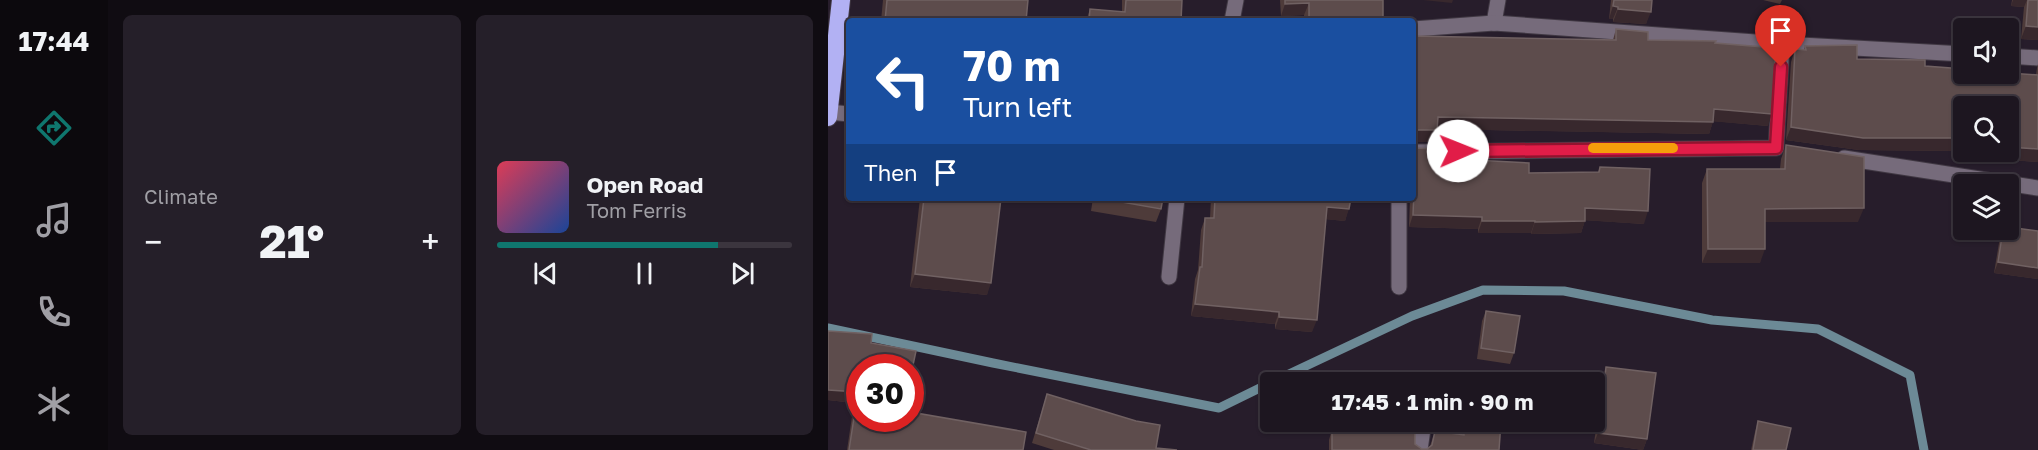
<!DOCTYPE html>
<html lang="en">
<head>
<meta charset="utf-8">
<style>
	:root { --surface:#1d1620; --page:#251f29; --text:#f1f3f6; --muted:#a09fa5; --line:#3b353e; --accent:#0f766e }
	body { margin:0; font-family:"Golos Text",sans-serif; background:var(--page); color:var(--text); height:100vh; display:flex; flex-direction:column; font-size:22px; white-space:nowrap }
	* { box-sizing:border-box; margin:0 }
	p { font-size:20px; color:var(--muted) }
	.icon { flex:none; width:33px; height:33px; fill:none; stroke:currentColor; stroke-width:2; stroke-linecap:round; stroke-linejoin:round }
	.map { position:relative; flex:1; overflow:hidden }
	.panel { display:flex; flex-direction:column; gap:15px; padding:15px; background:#100c12; width:720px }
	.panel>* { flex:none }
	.guide { position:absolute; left:18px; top:18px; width:570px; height:183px; border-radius:6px; box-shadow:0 2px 4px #0004,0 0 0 2px var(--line); background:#1a4fa0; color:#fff; overflow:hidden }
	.buttons { position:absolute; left:1125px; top:18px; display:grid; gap:12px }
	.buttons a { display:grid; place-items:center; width:66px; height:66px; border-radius:6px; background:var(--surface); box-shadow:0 2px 4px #0004,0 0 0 2px var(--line); font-size:30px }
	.speed { position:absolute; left:18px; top:354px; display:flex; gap:12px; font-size:30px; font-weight:700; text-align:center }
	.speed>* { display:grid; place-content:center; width:78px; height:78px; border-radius:50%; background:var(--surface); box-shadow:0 2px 4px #0004,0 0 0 2px var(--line); line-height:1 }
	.speed .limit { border:9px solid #d22; background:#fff; color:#111 }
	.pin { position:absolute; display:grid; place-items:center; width:51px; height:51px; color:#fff; margin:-62px -26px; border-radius:50% 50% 50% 0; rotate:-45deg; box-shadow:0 0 6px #0007 }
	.pin .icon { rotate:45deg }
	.me { position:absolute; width:66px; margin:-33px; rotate:89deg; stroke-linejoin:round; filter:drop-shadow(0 0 4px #0008) }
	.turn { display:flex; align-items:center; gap:21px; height:126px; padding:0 18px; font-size:27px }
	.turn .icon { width:78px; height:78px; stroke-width:2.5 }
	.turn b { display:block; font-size:42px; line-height:51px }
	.then { display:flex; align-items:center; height:57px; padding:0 18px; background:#0003; gap:12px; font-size:22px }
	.big { font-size:45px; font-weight:700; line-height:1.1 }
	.panel .tile { flex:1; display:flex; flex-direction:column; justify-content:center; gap:9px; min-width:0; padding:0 21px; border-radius:9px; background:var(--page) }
	.song { display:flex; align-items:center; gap:18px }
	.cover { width:72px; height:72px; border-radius:9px; background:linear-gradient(135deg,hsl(350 70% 55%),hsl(220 70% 35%)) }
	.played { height:6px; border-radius:3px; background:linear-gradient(90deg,var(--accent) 75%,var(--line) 75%) }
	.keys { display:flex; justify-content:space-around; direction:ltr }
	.heat { display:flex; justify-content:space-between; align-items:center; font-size:33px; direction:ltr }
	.panel .tiles { flex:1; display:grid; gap:15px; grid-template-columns:repeat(2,1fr) }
	.trip { position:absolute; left:432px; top:372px; width:345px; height:60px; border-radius:6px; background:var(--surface); box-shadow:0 2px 4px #0004,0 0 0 2px var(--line); font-weight:700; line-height:60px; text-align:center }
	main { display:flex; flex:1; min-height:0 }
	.dock { display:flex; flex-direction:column; width:108px; justify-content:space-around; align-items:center; background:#0c090d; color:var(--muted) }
	.dock .icon { width:42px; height:42px }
	.dock .active { color:var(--accent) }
	.dock b { font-size:27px; color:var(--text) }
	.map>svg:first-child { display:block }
</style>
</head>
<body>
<main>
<nav class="dock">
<b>17:44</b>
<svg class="icon active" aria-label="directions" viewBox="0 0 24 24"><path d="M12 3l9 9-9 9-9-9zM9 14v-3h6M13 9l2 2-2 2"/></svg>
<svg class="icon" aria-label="music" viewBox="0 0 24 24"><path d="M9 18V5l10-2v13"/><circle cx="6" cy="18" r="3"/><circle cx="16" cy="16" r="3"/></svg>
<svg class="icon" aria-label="phone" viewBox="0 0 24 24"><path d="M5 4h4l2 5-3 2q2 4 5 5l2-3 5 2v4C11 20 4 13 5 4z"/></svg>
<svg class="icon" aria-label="climate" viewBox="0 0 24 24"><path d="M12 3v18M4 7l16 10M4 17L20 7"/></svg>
</nav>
<section class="panel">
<div class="tiles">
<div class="tile"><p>Climate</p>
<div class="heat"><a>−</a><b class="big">21°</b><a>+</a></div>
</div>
<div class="tile">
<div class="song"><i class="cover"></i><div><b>Open Road</b><p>Tom Ferris</p></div></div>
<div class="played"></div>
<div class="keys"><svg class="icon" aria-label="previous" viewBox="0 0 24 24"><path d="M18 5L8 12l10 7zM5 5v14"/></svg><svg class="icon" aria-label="pause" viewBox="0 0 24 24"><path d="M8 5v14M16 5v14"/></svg><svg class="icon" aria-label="next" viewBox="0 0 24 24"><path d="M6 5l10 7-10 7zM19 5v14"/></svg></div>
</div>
</div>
</section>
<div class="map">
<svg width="1210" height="450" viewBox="0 0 1210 450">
	<rect width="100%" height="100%" fill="#271d2b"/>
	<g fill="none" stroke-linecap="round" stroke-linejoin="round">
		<g stroke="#6c8a96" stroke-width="9">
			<path d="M0,328L165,363L391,408L442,383"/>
			<path d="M444,382L584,316L655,290L736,291L884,320L990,329L1082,375L1096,450"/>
		</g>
		<defs>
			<g id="minor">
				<path d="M404,21L408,0"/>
				<path d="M666,23L670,0"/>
				<path d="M585,29L666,23L954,44L1136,54"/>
				<path d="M1180,56L1210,58"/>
				<path d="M0,112L21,114"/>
				<path d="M585,152L948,148L954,44"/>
				<path d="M1016,158L1210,188"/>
				<path d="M341,277L349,198"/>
				<path d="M571,287V198"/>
				<path d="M592,450L596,422"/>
			</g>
			<path id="highway" d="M0,117L13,0"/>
		</defs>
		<use href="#minor" stroke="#403843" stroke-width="17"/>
		<use href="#highway" stroke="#403843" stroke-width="20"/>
		<use href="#minor" stroke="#766b7b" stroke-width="15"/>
		<use href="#highway" stroke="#b2b1f3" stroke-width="18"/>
	</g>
	<g fill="#4e3b3a">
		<path d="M55,0H200L198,21H53Z"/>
		<path d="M294,0H354L353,21H258L262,9L294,12Z"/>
		<path d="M452,0H555V21H476V15L453,16Z"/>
		<path d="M783,0H824L818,24L785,22V19H781Z"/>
		<path d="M935,0H954L952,4Z"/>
		<path d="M1184,0H1210V40L1193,39L1196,7L1183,6Z"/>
		<path d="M788,29L820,40L887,43L940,126L885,121L881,134L609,129L605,142L585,36L785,40Z"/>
		<path d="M977,46L1029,59L1097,66L1208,75L1209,68L1210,64V162L1131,156V151L1031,150L958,140L963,62L967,49L976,50Z"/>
		<path d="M958,145L1030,222H937L932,263H874V183L879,169H952L953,159Z"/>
		<path d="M585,148L608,158L701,173L770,172L772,167L816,224L757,220L753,233L703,234V233H650V229L581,227L582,198H585Z"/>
		<path d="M92,198H173L159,295L82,287Z"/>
		<path d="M265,198H335L333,209L328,222L263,211Z"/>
		<path d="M383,198H523L517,221L498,219L484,332L447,329V324L363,316L367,279L370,270L373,230L377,218H382Z"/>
		<path d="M1175,230L1210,231V279L1166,273L1172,237Z"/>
		<path d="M658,311L686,353L682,364L649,359L654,321Z"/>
		<path d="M0,331L44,334L32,418L195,450H19L26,403L0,400Z"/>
		<path d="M778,367L819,439L815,450L766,443L775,378Z"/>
		<path d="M219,394L328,448L349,450H226L204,443Z"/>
		<path d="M930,421L958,450H923L927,432Z"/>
		<path d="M633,422H673L671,450H501V440L504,429H549L551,424L587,444L594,449H599L602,446L607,431L632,435Z"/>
	</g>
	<g fill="#38282d">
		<path d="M595,0H625L624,3Z"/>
		<path d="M1185,0H1199L1196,7L1183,6Z"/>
		<path d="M481,3L476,15L453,16L457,4Z"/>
		<path d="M785,6L790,7L785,19H781Z"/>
		<path d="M790,9L823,12L818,24L785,22Z"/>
		<path d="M1198,26L1210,27V40L1193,39Z"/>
		<path d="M886,109L944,114L940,126L881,121Z"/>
		<path d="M610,117L885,122L881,134L605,129Z"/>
		<path d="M963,127L1136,139L1131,151L1031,150L958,140Z"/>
		<path d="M589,130H609L605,142H585V133Z"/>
		<path d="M1135,143L1136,152H1180V147L1210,149V162L1131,156Z"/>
		<path d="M499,207L521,209L517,221L495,219Z"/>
		<path d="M757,208L820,211L816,224L753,220Z"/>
		<path d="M1036,208L1030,222H932L937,209Z"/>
		<path d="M585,215L654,217L650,229L581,227Z"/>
		<path d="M654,221H707L703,233H650Z"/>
		<path d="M757,221L753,233L703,234L707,222Z"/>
		<path d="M880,249H937L932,263H874Z"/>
		<path d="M1170,262L1210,268V279L1166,273Z"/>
		<path d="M87,274L163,283L159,295L82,287Z"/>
		<path d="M367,304L451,312L447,324L363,316Z"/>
		<path d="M451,317L489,320L484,332L447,329Z"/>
		<path d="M0,390L30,392L26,403L0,400Z"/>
		<path d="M770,433L819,439L815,450L766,443Z"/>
	</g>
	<g fill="#5d4c4c" stroke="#706162" stroke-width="1.5">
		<path d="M59,0H200L198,21H57Z"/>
		<path d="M298,0H354L353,21H261L262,9L297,12Z"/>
		<path d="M457,0H555V21H481V3L457,4Z"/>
		<path d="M786,0H824L823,12L790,9V7L785,6Z"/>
		<path d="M1200,0H1210V27L1198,26Z"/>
		<path d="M788,29L820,32V40L888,41L887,43L948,48L944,114L886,109L885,122L610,117L609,130H589L585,133V36L788,40Z"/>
		<path d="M1029,45V59L1097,60V66L1136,69V74H1180V73L1210,75V149L1180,147V106H1136V138H1035L963,127L967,49L978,50L977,46Z"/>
		<path d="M958,145L1036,157V208L937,209V249H880L879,169H957Z"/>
		<path d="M585,148L609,149L608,158L701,163V173L771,172L772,167L822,169L820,211L757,208V221L707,222V221H654V217L585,215L587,168H585Z"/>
		<path d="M96,198H173L163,283L87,274Z"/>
		<path d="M271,198H335L333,209Z"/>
		<path d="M387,198H523L521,209L499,207L489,320L451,317V312L367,304L372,267H374L377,218H386Z"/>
		<path d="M1180,227L1210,231V268L1170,262L1175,230H1180Z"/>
		<path d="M658,311L692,316L686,353L653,348Z"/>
		<path d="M0,331L44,334L43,343L88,351L82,379V368H32V418H82V412L198,432L195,450H21L30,392L0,390Z"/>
		<path d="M778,367L828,373L819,439L770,433Z"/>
		<path d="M219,394L308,421L332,425L328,448L349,450H263L208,433Z"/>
		<path d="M930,421L963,428L958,450H925Z"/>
		<path d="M636,422H673L671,450H504V429H550L551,424L587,429V444L594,449H599L604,445L607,431L636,435Z"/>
	</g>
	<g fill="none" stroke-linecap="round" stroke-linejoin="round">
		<defs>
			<path id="route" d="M630,151L948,148L953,67"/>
		</defs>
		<use href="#route" stroke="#92132f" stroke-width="15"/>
		<use href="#route" stroke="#e11d48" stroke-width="10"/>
		<path stroke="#f59e0b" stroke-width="10" d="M765,148H845"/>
	</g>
</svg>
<div class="buttons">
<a><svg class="icon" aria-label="sound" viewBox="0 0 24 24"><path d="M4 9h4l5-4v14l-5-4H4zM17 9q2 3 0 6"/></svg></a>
<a><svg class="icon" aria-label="search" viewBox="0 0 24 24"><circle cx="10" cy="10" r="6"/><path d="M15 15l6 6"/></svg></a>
<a><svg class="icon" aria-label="layers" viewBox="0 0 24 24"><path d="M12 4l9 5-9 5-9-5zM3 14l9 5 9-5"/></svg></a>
</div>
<div class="speed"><div class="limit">30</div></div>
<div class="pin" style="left:953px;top:67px;background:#d93025"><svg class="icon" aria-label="arrive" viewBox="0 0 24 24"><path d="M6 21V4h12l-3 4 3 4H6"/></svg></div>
<svg class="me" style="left:630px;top:151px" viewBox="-20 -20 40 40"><circle r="19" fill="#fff"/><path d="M0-13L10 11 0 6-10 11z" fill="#e11d48"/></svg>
<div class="trip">17:45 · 1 min · 90 m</div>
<div class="guide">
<div class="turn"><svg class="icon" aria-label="left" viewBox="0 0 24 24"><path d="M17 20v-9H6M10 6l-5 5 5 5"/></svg><div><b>70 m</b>Turn left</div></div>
<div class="then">Then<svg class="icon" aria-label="arrive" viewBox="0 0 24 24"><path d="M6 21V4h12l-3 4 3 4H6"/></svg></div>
</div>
</div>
</main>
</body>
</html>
